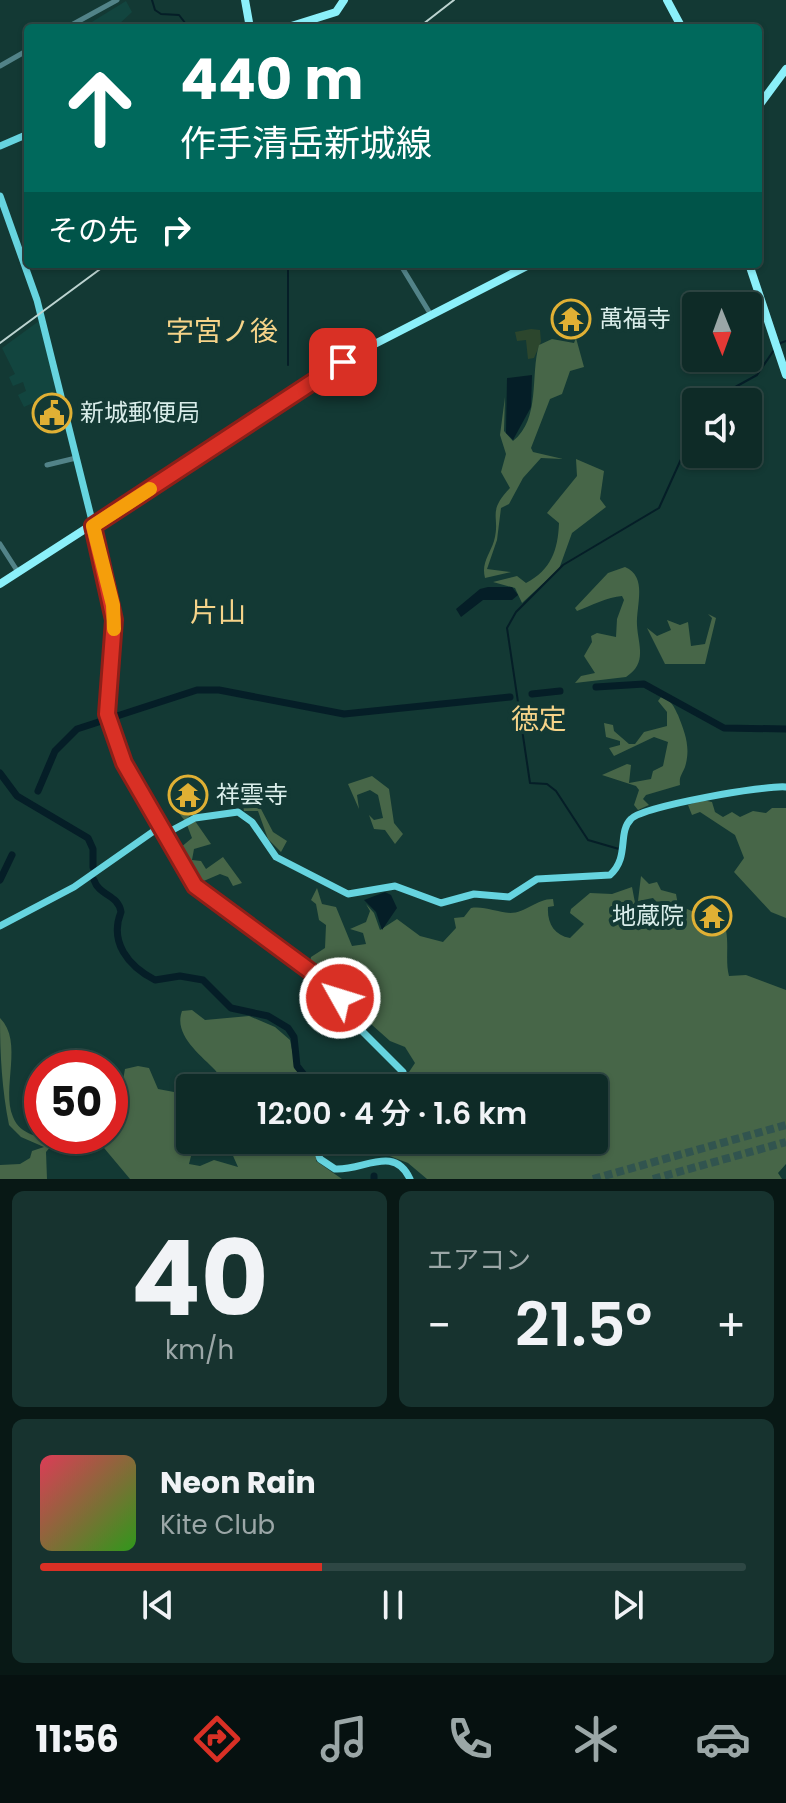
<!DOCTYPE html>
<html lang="ja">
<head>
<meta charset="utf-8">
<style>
	:root { --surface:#0e2b27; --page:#17332f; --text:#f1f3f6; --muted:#9ba7a7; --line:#2e4744; --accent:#d93025 }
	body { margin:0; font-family:Poppins,"Noto Sans JP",sans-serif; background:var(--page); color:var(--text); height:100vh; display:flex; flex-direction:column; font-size:30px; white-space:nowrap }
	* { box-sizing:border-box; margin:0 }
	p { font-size:26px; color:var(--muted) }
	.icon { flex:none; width:44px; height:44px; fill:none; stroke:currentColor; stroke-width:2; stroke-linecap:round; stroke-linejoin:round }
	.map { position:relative; height:1179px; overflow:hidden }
	.side { display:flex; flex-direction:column; gap:12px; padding:12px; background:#081815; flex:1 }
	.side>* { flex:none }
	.banner { position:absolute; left:24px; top:24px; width:738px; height:244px; border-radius:8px; box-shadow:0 2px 6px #0004,0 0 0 2px var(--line); background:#00695c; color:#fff; overflow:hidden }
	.needle { width:52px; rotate:179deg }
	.fabs { position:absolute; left:682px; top:292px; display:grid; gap:16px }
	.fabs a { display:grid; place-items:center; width:80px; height:80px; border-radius:8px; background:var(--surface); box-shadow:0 2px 6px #0004,0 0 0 2px var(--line); font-size:40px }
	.speed { position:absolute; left:24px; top:1050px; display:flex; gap:16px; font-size:40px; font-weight:700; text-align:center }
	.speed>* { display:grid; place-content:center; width:104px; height:104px; border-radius:50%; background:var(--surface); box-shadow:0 2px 6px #0004,0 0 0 2px var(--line); line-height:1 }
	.speed .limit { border:12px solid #d22; background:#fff; color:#111 }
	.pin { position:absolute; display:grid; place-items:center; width:68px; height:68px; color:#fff; margin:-34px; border-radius:16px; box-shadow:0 4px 12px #0006 }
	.me { position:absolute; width:88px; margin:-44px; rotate:309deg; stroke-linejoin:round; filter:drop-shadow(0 0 6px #0008) }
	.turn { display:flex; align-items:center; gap:28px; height:168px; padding:0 24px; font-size:36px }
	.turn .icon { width:104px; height:104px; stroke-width:2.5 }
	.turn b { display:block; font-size:56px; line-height:68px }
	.then { display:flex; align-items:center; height:76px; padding:0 24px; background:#0003; gap:16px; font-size:30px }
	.big { font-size:60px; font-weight:600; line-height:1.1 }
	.side .card { flex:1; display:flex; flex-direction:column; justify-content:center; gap:12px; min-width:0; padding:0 28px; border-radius:12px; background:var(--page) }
	.side .dial { align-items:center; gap:0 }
	.dial b { font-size:104px; line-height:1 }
	.song { display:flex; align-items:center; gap:24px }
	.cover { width:96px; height:96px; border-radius:12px; background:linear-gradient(135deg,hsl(350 70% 55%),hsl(110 70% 35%)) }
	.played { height:8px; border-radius:4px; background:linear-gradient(90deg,var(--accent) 40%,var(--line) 40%) }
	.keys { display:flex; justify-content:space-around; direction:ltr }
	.heat { display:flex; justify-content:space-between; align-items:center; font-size:44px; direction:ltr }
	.side .tiles { flex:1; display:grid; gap:12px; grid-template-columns:1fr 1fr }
	.card:last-child { grid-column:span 2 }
	.trip { position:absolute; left:176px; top:1074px; width:432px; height:80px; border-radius:8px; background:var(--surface); box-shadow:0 2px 6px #0004,0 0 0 2px var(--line); font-weight:600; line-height:80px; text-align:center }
	.tabs { display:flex; height:128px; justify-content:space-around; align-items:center; background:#061110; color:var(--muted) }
	.tabs .icon { width:56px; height:56px }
	.tabs .current { color:var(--accent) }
	.tabs b { font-size:36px; color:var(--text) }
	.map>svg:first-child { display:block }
</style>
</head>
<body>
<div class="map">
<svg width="786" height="1179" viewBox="0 0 786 1179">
	<rect width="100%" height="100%" fill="#133934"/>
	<g fill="#12453f">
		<path d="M126,1L132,12L118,25L82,28Z"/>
		<path d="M39,321L57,392L24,407L18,395L26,391L23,382L13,386L9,377L15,374L2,348Z"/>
	</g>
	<path fill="#2c462d" d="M531,329L540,330L541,342L534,358L528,359L526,340L517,341L515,332Z"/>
	<g fill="#476648">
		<path d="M576,338L584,367L570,371L562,394L550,399L531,448L533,452L563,459L541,458L523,478L509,504L501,508L497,540L487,569L511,572L485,578C481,563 490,554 494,541C501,516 486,513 510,488L501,472L506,454L500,435L505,397L504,431L513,441C541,419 530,375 539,345L552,339L574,343Z"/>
		<path d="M576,459L604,471L600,499L606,507L572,533L559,569L522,603L515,588L493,582L517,576L526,583C551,570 558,550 559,523L547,513L577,476Z"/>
		<path d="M625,567C648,577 636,605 637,625C638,645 648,663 626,677L575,683L581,676L595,673L584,656L592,642L591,636L597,633L616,637L617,619L624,600L622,596C608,597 590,606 577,611L575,608L608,573Z"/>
		<path d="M708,614L716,618L705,664H665L647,628L657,636L671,630L667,620L680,625L688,622L691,646L705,644L712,618Z"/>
		<path d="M661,697C673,702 673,705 678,715C685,733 691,747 685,767C682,775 679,776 680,785L646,795L643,799L649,805L638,810L634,805L639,790L636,786L602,775L627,764L631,765L629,783L651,779L653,771L663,766L668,742L654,737L614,756L609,748L620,745V741L606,737L604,723L613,725L614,731L629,744H635L644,732L667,726V712L658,701Z"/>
		<path d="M372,776L389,789L394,823L403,834L395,844L385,830L374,829L369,815L374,820L383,818L378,795L370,790L357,795L359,809L348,784Z"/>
		<path d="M187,782L198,785L202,782L205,791L199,805L185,821L172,804L192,803L191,789L185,783Z"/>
		<path d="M703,800L712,802L715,812L723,817L732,812L740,817L753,811L766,813L772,808H786V918L771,912L734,872L744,858L735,835L700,812L692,815L688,805Z"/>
		<path d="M243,805L261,809L273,832L287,841L281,852L268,839L258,811H244Z"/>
		<path d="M195,821L211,844L194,849L192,860L201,861L206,869L223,857L242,883L233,886L228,877L220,874L199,883L187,870L180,848L192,838L187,825Z"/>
		<path d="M641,876L649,884L657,882L661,890L676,894L678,905L694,912L699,923L718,921L721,917C732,935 724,957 729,976L746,975L786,990V1164L778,1173L782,1179H427L408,1163L387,1155L379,1140H594V1088H416L409,1072L415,1063L405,1047L390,1041L362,1016L345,990L309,967L311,957L325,948L326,925L319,920L316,904L311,900L317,888L322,904L336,907L352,946L366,944L363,933L350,929L366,922L370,911L366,904L374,913L380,930L397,919L420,936L443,942L456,928L454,918L464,917L471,908C484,906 496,912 510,913C526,913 536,899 553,899L554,906L548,907C547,923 554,935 570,938L584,924L570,913L571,909L590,893L612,894L632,887L636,908L647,914L660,906L653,898L638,901Z"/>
		<path d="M192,1010L205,1020L249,1016L275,1027L290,1040L296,1069L303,1079L318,1088H223C221,1083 219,1074 215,1070C201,1055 173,1035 182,1011Z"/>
		<path d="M0,1018C24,1042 1,1088 13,1117C21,1137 40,1133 51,1146L46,1152L47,1179H0V1165L20,1164L30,1158L32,1151L44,1147L21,1137L9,1125C2,1089 0,1056 0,1018Z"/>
		<path d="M138,1066L149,1068L158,1089L190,1095V1140H195L189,1164L200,1166L214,1160L238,1167L226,1140H319L322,1149L316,1161L342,1179H130L94,1136H110V1084L123,1080L125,1069Z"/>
	</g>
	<g fill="#051e27">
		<path d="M532,375L531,407L513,440L506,433L507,378Z"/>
		<path d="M488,587H512L518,595L512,600H483L461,617L456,609L480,589Z"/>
		<path d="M385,892L391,895L397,908L382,930L376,912L364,900Z"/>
	</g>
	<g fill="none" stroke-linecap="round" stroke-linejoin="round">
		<g stroke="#051e27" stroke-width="2">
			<path d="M152,0L155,10L161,14L179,15L189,28"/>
			<path d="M288,264V365"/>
			<path d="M778,344L786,341"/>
			<path d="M708,402L757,375L774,350"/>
			<path d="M619,849L588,840L556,791L547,784L530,783L507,628L516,612L563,565L659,508L696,426"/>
		</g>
		<g stroke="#051e27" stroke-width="7">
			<path d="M596,687L644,684L724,728L786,729"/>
			<path d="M532,694L560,691"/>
			<path d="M0,773L17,796L88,838L93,849V867"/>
			<path d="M38,791L55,751L77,729L197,690H219L344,714L510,697"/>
			<path d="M0,880L12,855"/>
			<path d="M94,880C99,896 118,894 121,912C109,942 128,966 155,980L180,976L203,980L231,1008L268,1016L288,1028L294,1037L297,1066L308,1080L325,1088"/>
			<path d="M374,1176V1179"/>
		</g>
		<g stroke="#31544f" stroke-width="8" stroke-dasharray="8 4" stroke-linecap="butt">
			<path d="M593,1179L786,1125"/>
			<path d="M653,1179L786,1142"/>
		</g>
		<g stroke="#528388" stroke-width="5">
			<path d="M66,28L117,0"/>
			<path d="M0,66L28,50"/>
			<path d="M400,264L431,315"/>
			<path d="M47,465L76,458"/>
			<path d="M0,544L18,572"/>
		</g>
		<g stroke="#66d4df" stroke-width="7">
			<path d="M0,146L28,134"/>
			<path d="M0,196L37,300L113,605L107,703L118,750L195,886L333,990L361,1030L403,1072L406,1088"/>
			<path d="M165,834L195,818L238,812L252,822L276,857L348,894L395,886L441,903L474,894L509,897L537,879L610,875C630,857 617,833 631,819C643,806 766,785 786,787"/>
			<path d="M0,926L74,887L161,826"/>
			<path d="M314,1140L320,1159L335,1169C363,1171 394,1144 410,1179"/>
		</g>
		<g stroke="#8bf0fa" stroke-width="8">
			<path d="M245,0L250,28"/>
			<path d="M667,0L682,28"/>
			<path d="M285,28L336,12L344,0"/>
			<path d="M758,107L786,69"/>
			<path d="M749,264L786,375"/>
			<path d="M0,584L361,351L531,264"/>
		</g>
		<g stroke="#bcd3d0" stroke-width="2">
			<path d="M418,28L454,0"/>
			<path d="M0,343L107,264"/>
		</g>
	</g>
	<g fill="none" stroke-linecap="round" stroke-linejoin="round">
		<defs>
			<path id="route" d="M340,998L325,982L195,886L124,763L107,714L114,620L93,526L343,362"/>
		</defs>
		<use href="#route" stroke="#8d1f18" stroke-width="20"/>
		<use href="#route" stroke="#d93025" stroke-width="14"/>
		<path stroke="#f59e0b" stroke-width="14" d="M114,629L113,605L93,526L150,489"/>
	</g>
	<defs>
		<symbol id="temple-ring" viewBox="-11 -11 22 22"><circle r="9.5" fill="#133934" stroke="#e0b034" stroke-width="1.5"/><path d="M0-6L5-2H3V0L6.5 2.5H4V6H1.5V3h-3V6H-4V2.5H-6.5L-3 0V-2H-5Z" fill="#e0b034"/></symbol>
		<symbol id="civic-ring" viewBox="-11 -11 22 22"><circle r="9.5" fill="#133934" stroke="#e0b034" stroke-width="1.5"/><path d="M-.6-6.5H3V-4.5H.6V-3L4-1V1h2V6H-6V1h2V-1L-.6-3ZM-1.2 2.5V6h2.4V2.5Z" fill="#e0b034"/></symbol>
	</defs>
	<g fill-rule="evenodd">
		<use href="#temple-ring" x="549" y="297" width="44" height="44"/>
		<use href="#civic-ring" x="30" y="391" width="44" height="44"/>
		<use href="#temple-ring" x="166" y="773" width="44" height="44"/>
		<use href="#temple-ring" x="690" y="894" width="44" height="44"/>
	</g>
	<g text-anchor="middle" stroke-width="8" stroke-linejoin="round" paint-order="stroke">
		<g font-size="24" fill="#d9edea" stroke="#133934" text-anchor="start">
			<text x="599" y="327">萬福寺</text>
			<text x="80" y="421">新城郵便局</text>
			<text x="216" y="803">祥雲寺</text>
			<text x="684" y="924" text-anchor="end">地蔵院</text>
		</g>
		<g font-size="28" fill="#f5d389" stroke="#133934">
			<text x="222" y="341">字宮ノ後</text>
			<text x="218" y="622">片山</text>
			<text x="539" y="729">徳定</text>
		</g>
	</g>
</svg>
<div class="fabs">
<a><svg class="needle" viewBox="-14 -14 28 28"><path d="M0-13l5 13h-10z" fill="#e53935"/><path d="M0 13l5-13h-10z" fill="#9ba7a7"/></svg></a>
<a><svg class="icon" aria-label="sound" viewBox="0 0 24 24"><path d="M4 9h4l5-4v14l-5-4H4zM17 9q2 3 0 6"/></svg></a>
</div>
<div class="speed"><div class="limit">50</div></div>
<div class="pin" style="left:343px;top:362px;background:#d93025"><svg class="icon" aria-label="arrive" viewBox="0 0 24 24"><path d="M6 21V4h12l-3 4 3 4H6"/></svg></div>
<svg class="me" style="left:340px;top:998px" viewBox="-20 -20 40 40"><circle r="17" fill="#d93025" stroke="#fff" stroke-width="3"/><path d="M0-11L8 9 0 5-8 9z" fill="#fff"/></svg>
<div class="trip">12:00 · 4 分 · 1.6 km</div>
<div class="banner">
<div class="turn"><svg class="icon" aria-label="ahead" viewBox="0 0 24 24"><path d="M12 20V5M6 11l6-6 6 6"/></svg><div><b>440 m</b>作手清岳新城線</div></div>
<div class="then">その先<svg class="icon" aria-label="right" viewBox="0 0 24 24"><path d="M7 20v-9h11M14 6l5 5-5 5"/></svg></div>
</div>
</div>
<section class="side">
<div class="tiles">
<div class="card dial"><b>40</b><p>km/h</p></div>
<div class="card"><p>エアコン</p>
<div class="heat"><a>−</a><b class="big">21.5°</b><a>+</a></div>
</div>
<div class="card">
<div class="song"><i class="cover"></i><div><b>Neon Rain</b><p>Kite Club</p></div></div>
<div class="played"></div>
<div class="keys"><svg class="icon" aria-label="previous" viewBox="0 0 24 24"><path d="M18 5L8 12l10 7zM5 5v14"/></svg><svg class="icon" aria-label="pause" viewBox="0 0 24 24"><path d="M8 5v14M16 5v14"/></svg><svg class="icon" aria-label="next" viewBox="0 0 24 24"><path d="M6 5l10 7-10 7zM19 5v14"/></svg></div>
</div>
</div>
</section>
<nav class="tabs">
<b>11:56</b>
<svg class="icon current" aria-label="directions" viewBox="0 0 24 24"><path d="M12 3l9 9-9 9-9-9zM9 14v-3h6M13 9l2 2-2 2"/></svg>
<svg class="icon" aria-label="music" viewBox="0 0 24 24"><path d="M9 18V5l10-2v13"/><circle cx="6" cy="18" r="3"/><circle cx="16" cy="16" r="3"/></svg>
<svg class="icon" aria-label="phone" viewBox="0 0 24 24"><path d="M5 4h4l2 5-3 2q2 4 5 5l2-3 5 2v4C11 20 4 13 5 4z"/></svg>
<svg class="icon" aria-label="climate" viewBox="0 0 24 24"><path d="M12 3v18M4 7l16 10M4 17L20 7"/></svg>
<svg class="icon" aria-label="car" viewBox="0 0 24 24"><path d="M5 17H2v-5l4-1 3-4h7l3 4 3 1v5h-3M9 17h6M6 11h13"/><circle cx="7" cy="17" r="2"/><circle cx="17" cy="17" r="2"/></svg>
</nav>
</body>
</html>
